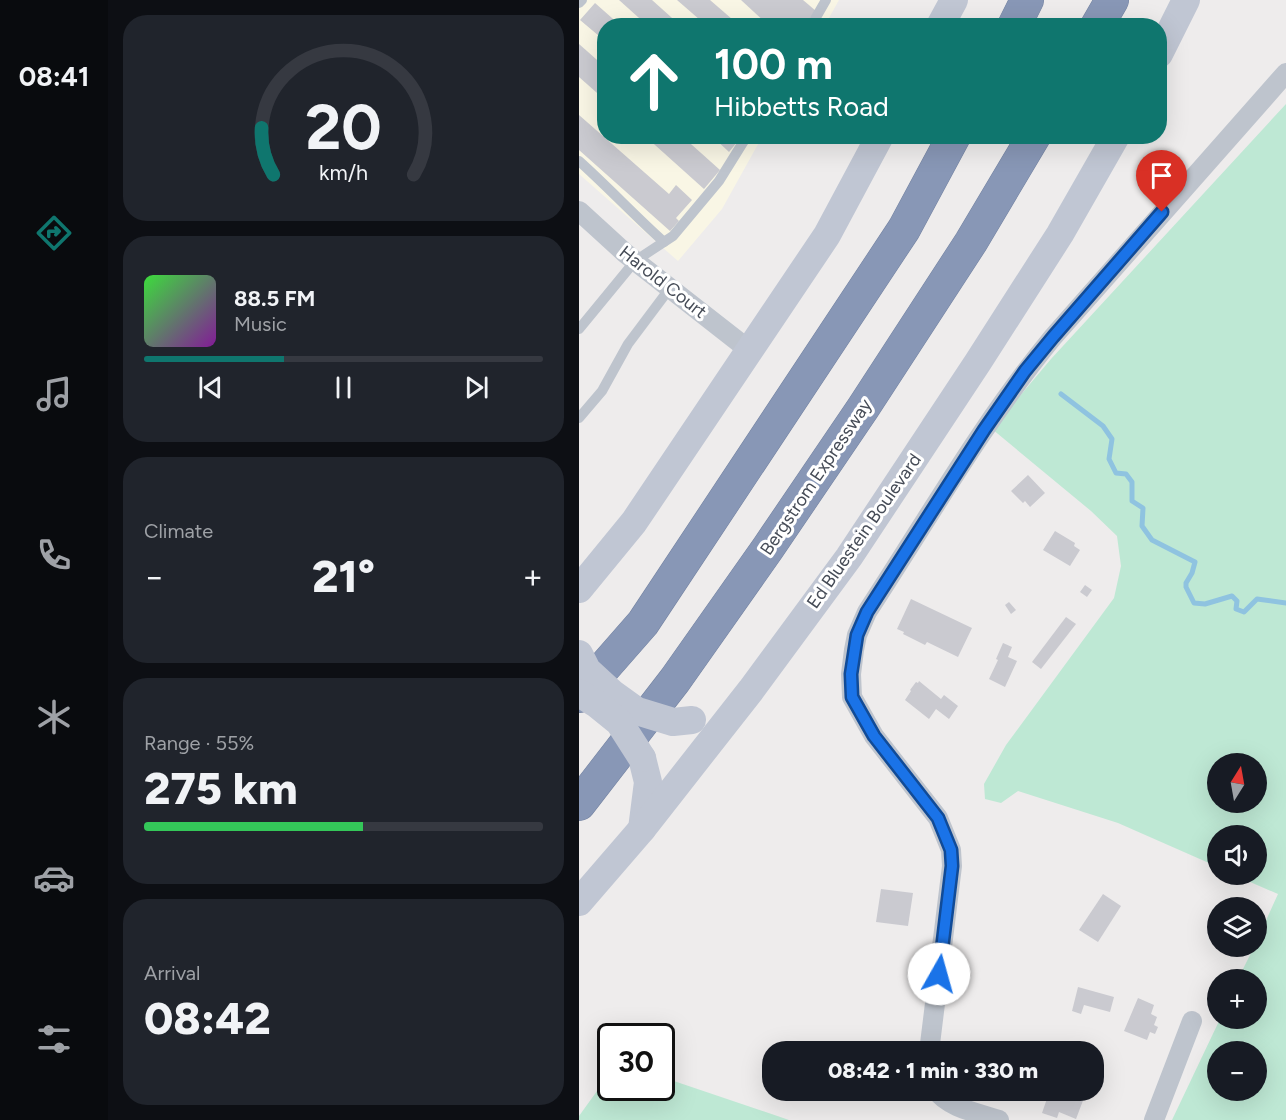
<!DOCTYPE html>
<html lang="en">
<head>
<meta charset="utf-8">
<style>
	:root { --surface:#171b24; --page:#20242c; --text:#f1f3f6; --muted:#9ea1a6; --line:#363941; --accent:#0f766e }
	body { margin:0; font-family:Figtree,sans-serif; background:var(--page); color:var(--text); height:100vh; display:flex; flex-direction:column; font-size:22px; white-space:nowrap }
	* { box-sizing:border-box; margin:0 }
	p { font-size:20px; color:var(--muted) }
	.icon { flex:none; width:33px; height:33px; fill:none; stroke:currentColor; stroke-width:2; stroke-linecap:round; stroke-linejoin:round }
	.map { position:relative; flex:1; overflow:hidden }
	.sheet { display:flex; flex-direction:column; gap:15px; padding:15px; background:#0d0f14; width:471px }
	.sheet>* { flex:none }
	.guide { position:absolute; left:18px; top:18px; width:570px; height:126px; border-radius:24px; box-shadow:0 6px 24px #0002; background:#0f766e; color:#fff; overflow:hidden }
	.needle { width:39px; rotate:11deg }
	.buttons { position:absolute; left:628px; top:753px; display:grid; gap:12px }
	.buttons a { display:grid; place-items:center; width:60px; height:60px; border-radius:50%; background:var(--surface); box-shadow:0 6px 24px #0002; font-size:30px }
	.speed { position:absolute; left:18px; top:1023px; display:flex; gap:12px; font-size:30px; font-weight:700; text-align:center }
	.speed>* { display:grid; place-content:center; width:78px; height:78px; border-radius:50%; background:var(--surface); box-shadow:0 6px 24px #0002; line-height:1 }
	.speed .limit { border:3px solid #111; border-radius:9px; background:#fff; color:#111 }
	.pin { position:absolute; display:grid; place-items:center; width:51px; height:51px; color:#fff; margin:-62px -26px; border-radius:50% 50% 50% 0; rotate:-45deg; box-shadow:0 0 6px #0007 }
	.pin .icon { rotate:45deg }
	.me { position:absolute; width:66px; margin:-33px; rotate:7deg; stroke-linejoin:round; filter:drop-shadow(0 0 4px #0008) }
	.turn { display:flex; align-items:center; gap:21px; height:126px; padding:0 18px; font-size:27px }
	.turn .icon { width:78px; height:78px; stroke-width:2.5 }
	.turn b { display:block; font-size:42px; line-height:51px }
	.big { font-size:45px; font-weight:800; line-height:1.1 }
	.sheet .tile { flex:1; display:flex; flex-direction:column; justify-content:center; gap:9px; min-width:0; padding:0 21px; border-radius:24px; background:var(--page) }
	.sheet .dial { align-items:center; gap:0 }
	.dial svg { height:156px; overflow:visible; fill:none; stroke:var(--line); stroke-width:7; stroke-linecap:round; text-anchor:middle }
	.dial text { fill:var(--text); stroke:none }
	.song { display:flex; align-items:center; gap:18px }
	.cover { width:72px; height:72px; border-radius:9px; background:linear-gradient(135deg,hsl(120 70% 55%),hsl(290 70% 35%)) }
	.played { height:6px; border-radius:3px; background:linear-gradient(90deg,var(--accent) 35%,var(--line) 35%) }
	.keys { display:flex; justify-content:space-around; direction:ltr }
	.heat { display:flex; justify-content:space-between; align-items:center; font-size:33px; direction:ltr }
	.charge { height:9px; border-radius:4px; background:linear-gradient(90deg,#34c759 55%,var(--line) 0) }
	.trip { position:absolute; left:183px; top:1041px; width:342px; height:60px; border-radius:24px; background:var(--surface); box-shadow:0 6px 24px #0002; font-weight:800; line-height:60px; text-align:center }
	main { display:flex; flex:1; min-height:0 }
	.tabs { display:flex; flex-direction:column; width:108px; justify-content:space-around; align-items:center; background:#090b0e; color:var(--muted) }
	.tabs .icon { width:42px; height:42px }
	.tabs .active { color:var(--accent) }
	.tabs b { font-size:27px; color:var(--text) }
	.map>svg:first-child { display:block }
</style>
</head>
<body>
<main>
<nav class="tabs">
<b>08:41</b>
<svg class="icon active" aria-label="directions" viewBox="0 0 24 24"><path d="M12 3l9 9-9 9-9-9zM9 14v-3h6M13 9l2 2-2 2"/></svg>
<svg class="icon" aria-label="music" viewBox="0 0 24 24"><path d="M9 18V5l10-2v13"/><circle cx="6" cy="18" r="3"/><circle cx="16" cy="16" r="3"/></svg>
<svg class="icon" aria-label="phone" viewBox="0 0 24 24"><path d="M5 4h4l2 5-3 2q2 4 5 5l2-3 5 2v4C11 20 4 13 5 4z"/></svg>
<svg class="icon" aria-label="climate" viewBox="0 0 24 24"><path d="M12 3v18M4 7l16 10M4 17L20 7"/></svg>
<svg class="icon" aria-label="car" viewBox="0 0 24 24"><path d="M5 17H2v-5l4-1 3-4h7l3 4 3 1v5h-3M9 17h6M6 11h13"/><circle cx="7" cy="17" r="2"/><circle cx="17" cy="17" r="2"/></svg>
<svg class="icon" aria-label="filters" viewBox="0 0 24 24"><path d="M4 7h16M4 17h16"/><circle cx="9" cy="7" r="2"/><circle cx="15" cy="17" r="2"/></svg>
</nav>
<section class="sheet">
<div class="tile dial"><svg viewBox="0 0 100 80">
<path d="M14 69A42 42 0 1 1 86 69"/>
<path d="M14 69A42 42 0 0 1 8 45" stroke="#0f766e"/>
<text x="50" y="56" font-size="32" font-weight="700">20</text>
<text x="50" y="72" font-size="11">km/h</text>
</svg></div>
<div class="tile">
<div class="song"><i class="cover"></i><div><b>88.5 FM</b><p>Music</p></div></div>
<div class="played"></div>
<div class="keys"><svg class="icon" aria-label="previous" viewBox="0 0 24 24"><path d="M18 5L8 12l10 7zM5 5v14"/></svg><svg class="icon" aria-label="pause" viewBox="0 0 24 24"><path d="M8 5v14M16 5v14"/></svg><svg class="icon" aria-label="next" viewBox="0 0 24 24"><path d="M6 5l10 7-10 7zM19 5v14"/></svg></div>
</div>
<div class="tile"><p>Climate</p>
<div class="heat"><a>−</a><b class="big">21°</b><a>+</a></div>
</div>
<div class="tile"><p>Range · 55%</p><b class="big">275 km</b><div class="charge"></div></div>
<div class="tile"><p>Arrival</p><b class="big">08:42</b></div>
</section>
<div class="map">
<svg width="707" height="1120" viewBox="0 0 707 1120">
	<rect width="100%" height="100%" fill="#eeecec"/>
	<path fill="#f9f6e5" d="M0,0H260L246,25L26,26V136L183,137L143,209L99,261L0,174Z"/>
	<g fill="#bee8d4" fill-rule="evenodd">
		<path d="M707,104V1120H593L641,1019L678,1018V980L659,979L675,947L678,946V940L699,894L655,875L678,874V836H639V867L539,823L439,791L422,803L406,799L405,784L427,745L535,598L542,566L538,536L512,511L413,429L472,359ZM639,764H678V802H639ZM639,1052H678V1090H639Z"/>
		<path d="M31,1073L32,1088H82L83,1077L210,1120H0V1116Z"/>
	</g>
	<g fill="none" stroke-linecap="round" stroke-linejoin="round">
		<path stroke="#8fc3e0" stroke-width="5" d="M482,394L524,426L533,439L530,459L537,473L547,474L553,482V501L564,508L563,526L573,540L616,562L613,573L607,583V587L615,603L626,604L653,596L658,601L657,609L665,612L678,599L707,603"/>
	</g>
	<g fill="#cacad0">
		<path d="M40,0H73L102,26H69Z"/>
		<path d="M98,0H131L161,26H128Z"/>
		<path d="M162,0H224L237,11L224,26H190Z"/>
		<path d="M16,3L42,26H26V41L1,20Z"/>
		<path d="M0,44L26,67V100L0,77Z"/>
		<path d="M0,115L90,194L97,185L113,200L97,218L100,221L91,231L0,150Z"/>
		<path d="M66,136H103L141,170L125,189Z"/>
		<path d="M133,136H163L150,152Z"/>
		<path d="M449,475L466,493L451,507L446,501L444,503L432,491Z"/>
		<path d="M476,531L496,543L495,546L501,550L491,566L464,550Z"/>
		<path d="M506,585L513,590L508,597L501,592Z"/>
		<path d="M332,599L393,628L379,657L348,642L346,645L324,634L325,632L318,629Z"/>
		<path d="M430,602L437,610L432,614L426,605Z"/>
		<path d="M487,617L497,624L462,669L453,662Z"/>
		<path d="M424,643L433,647L429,657L438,661L426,687L410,679L419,660L417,659Z"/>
		<path d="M340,681L362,699L365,695L379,706L370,719L357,709L350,719L326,700L332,691L331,690L337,682L339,683Z"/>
		<path d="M302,889L334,893L329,926L297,922Z"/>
		<path d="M524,894L542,906L519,942L500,930Z"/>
		<path d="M499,987L535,997L531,1012L505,1005L502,1014L493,1011Z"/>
		<path d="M559,998L575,1005L572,1014L578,1017L575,1025L579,1027L576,1034L571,1032L568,1040L545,1031Z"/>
		<path d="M471,1090H508L497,1119L480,1112L478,1118L463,1113Z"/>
	</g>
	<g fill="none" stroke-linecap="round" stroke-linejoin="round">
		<defs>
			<g id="highway">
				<path d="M435,26L448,0"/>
				<path d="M518,26L533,0"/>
				<path d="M0,696L64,623L325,229L375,136"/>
				<path d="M0,804L96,680L189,548L284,408L392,242L455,136"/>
			</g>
		</defs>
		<use href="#highway" stroke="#7483a1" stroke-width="34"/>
		<g stroke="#bec4cd" stroke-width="10">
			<path d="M0,3L3,0"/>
			<path d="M232,26L247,0"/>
			<path d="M0,161C29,187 56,216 85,242"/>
			<path d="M0,329L56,261L94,236L140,181L168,136"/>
			<path d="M0,418L23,391L49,344L91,288"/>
		</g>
		<g stroke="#bec4cd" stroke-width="20">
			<path d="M0,211L46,253L170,350"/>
			<path d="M350,1052L373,866L372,850L359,818L295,736L273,697L272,674L275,650L278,635L288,612C349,519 404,422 474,337L707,73"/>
			<path d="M357,1090C369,1108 400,1113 420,1120"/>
			<path d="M575,1120L613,1021"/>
		</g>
		<g stroke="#c0c6d3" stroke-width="28">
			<path d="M361,26L375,0"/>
			<path d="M580,54L607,0"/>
			<path d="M0,589L55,522L248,235L301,136"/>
			<path d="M63,758L69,782L63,829"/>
			<path d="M0,902L63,829L172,690L270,557L399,362L481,234L537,136"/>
		</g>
		<use href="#highway" stroke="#8897b6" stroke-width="33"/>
		<g stroke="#c0c6d3" stroke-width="28">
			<path d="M0,654L8,670L33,693L58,711L94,722L113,720"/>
			<path d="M0,693L19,705L40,722L63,758"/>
		</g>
	</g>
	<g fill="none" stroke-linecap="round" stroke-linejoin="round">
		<defs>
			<path id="route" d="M360,974L373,866L372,850L359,818L295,736L273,697L272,674L278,635L288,612L405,430L446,371L474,337L583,212"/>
		</defs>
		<use href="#route" stroke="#114b97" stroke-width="15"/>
		<use href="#route" stroke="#1a73e8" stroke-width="10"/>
	</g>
	<g text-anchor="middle" stroke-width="6" stroke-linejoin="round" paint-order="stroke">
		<g font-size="18" fill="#464c57" stroke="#fff">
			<text transform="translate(84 282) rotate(38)" y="6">Harold Court</text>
			<text transform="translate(237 477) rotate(-56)" y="6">Bergstrom Expressway</text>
			<text transform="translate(285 531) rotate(-55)" y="6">Ed Bluestein Boulevard</text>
		</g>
	</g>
</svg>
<div class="buttons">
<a><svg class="needle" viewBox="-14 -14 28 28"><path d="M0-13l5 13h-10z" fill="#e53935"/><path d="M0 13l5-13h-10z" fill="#9ea1a6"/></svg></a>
<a><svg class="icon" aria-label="sound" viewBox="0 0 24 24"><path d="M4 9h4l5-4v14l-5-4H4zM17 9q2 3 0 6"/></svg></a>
<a><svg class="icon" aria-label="layers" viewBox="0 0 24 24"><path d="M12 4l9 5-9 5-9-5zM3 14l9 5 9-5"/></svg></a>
<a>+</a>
<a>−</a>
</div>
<div class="speed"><div class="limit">30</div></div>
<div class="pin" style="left:583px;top:212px;background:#d93025"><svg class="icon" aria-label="arrive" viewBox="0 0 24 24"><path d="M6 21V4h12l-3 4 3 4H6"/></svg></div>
<svg class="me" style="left:360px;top:974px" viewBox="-20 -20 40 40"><circle r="19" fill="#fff"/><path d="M0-13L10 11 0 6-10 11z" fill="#1a73e8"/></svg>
<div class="trip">08:42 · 1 min · 330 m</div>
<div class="guide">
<div class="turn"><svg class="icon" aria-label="ahead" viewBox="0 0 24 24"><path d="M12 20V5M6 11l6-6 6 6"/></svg><div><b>100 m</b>Hibbetts Road</div></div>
</div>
</div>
</main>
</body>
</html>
